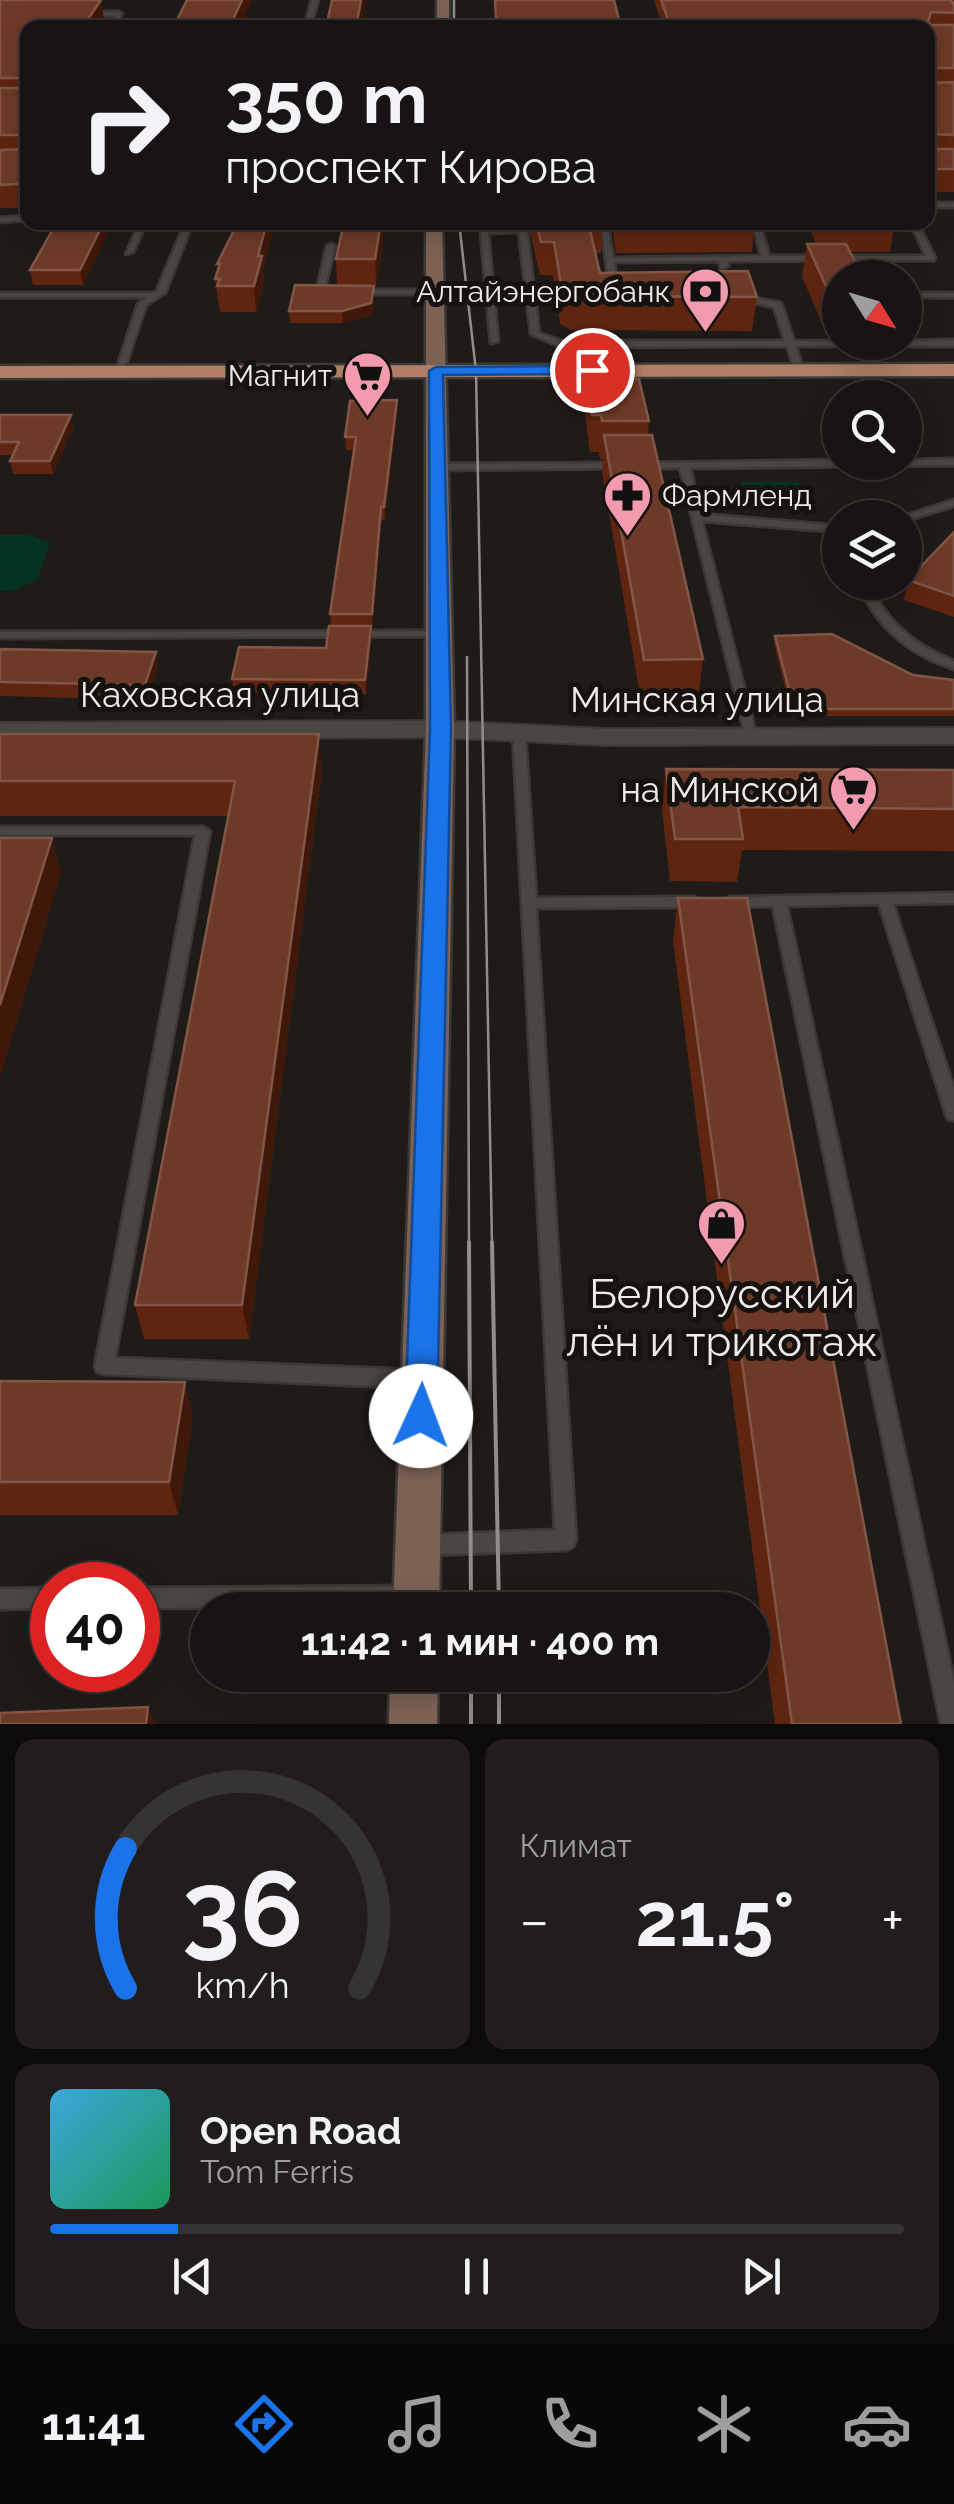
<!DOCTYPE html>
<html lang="ru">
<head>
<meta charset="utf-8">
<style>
	:root { --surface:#171413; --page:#201d1c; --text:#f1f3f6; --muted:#9e9ea0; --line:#363333; --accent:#1a73e8 }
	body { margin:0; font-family:Raleway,sans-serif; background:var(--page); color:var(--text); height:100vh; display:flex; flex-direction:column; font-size:38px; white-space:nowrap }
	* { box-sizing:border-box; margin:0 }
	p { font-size:32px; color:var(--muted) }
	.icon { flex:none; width:55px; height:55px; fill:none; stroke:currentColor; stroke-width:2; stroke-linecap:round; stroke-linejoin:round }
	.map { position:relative; height:1724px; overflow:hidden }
	.side { display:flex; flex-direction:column; gap:15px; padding:15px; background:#0d0b0a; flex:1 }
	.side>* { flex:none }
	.guide { position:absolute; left:20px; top:20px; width:915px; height:210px; border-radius:20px; box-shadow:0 5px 25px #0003,0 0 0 2px var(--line); background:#171413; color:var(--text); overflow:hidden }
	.needle { width:65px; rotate:127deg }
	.controls { position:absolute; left:822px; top:260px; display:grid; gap:20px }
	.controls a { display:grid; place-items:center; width:100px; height:100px; border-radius:50%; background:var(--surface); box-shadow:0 5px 25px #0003,0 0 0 2px var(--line); font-size:50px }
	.speed { position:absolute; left:30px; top:1562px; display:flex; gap:20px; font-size:50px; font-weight:700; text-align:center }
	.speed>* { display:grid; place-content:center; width:130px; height:130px; border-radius:50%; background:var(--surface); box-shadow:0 5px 25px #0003,0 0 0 2px var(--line); line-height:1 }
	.speed .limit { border:15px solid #d22; background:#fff; color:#111 }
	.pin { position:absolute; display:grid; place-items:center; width:85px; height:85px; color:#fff; margin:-42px; border:5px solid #fff; border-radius:50%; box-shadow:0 2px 10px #0007 }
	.me { position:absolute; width:110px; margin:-55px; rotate:2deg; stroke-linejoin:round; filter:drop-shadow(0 0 8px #0008) }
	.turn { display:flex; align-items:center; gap:35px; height:210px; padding:0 40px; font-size:45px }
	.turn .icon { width:130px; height:130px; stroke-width:2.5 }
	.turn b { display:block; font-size:70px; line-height:85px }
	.big { font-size:75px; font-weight:700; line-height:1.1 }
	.side .widget { flex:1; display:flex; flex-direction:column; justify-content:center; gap:15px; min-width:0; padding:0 35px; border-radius:20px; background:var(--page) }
	.side .dial { align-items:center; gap:0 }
	.dial svg { height:260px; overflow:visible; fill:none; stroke:var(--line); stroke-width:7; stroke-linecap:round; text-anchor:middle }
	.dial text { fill:var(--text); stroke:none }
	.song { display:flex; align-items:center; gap:30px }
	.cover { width:120px; height:120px; border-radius:15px; background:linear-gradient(135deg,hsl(200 70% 55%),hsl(150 70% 35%)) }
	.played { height:10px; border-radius:5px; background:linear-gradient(90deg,var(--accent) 15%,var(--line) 15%) }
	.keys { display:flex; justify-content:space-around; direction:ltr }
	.heat { display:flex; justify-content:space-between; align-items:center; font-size:55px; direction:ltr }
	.side .tiles { flex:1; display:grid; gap:15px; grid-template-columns:1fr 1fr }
	.widget:last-child { grid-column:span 2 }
	.trip { position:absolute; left:190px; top:1592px; width:580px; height:100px; border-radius:50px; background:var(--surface); box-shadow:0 5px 25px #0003,0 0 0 2px var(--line); font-weight:700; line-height:100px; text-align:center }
	.menu { display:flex; height:160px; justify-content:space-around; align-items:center; background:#090808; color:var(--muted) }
	.menu .icon { width:70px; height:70px }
	.menu .active { color:var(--accent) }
	.menu b { font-size:45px; color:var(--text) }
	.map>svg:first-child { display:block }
</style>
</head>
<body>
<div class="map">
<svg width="954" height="1724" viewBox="0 0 954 1724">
	<rect width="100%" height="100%" fill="#1f1b19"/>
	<g fill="#043321">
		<path d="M740,482H799L806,501L747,500Z"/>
		<path d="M0,535H30L50,542L37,580L14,591H0Z"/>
	</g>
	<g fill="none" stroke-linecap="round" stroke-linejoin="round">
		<defs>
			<g id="lane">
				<path d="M312,0H318L310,28H304Z"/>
				<path d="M86,12H119L122,14L114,28H108L115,16L84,15Z"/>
				<rect x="928" y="203" width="26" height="4"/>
				<path d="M28,216V220L0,222V218Z"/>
				<path d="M140,222H147L133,252L126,254Z"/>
				<path d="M178,222L192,224L165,293L146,305L123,373L116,371L138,304L147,297H0V293H156L184,225Z"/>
				<path d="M480,222H486L487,229L532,228V232H527L539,333L562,341H785L774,307L735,299V295H738L781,303L794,341L905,342V341L954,340V346H796L803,370L799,373L795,370L787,346L594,347L596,371L589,373L585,347H561L531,334L519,232L488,233L498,341L491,343Z"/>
				<path d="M910,222H917L935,258L934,260L727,261L728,266L724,268H721L719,261L614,262L618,289L614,291L610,289L602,232H586L582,230L586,228H608L613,258L761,256L755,232H736V228H761L769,256H926Z"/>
				<path d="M331,244L335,246L324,290L333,292L329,294H316L327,246Z"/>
				<path d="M353,290H435L439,292L435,294H353Z"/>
				<rect x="905" y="293" width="49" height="4"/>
				<path d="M954,459V465L690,468L701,514L840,526V532L702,521L756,735L754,738H746L680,468H643L640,467V463L840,460V462H905V460Z"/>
				<path d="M621,463L626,466L624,468L437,470L432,467L437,464Z"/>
				<path d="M954,500V506L905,521V518H898Z"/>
				<path d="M858,582H869C885,622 915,646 954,661V669C909,655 875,626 858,582Z"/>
				<path d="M439,631L445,634L443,636L0,638V632Z"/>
				<path d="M519,730L525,734L536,898L694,897L701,902L694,907L536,908L576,1540L573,1547L566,1550L425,1555L418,1552L415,1545L418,1538L425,1535L555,1530L513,734Z"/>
				<path d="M0,827H203L210,831L115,1358L417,1370L424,1373L426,1379L424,1385L417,1388L104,1374L97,1372L95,1366L195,835H0Z"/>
				<path d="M954,893V903L893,904L954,1089V1120L948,1119L946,1114L879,904L787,906L954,1682V1724H941L773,906L730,907L723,902L730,897Z"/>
				<path d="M412,1586L419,1589L422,1596L419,1603L412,1606L138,1608V1588Z"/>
				<path d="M52,1588V1608L0,1609V1589Z"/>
			</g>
			<path id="street" d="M440,721L604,729L954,728V744L604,745L440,737L0,739V723Z"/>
			<g id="secondary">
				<rect x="437" y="0" width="12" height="28"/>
				<path d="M426,222H442L454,729L439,1610H393L426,729Z"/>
				<path d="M390,1675H438L437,1724H389Z"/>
			</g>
			<path id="primary" d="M954,364V376L0,378V366Z"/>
		</defs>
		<use href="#lane" stroke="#3b3937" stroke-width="5"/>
		<use href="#street" stroke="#3b3937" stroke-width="4"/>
		<use href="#secondary" stroke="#3b3937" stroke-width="5"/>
		<use href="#primary" stroke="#3b3937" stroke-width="5"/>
		<use href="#lane" fill="#4a4643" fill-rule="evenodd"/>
		<use href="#street" fill="#4a4643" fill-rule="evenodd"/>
		<use href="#secondary" fill="#7d6254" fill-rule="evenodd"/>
		<use href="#primary" fill="#af7e65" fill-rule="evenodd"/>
		<g stroke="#908d8b" stroke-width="2.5">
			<path d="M454,0V28"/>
			<path d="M459,222L476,371L492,1244"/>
			<path d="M467,657L469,1244"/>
		</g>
		<g stroke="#908d8b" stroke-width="4">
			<path d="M469,1242L471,1610"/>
			<path d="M492,1242L499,1610"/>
			<path d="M471,1675V1724"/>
			<path d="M499,1675V1724"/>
		</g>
	</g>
	<g fill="#5f2510">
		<path d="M0,0L104,20L99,28H28V199L22,208H0Z"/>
		<path d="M654,0H954V192H928V28H663Z"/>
		<path d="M113,222L83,285H33L30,270Z"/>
		<path d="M530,222H603L601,253H595L600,273L757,297L752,331L571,330L560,324L553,275H540L531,237L532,225H530Z"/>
		<path d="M611,222H892L894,228L890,252H850L840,278V328H824L802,277L807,244H816L807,223H755L752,252L616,253L613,236L614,224H611Z"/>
		<path d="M383,243L376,286H374V298L372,315L343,323H290L289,311L337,286L336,259Z"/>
		<path d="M217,264L263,270L264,281L256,312H220L215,279L218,272Z"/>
		<path d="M587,379L649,421L648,435L703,659L698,700L641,701L602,472L603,459H600L599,452H590L585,415Z"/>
		<path d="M397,413L385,520H381L366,695L234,693L232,679L326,648L331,626L330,614L354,450H346L345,437Z"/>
		<path d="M0,415H71L73,428L53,474H13L10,461L13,455H0Z"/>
		<path d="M954,532V617L904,600L908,580Z"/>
		<path d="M775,636L913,675L954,680V716H792L774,643Z"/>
		<path d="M0,649L158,666L148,700L0,696Z"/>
		<path d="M0,734L322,769L249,1339H144L135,1305L229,816H0Z"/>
		<path d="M666,769L954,770V851L742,850L737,882L670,881L662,811Z"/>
		<path d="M678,898L901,1724H775L673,941Z"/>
		<path d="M0,1381L193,1416L178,1515H0Z"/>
	</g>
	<g fill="#3f180a">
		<path d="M101,0L104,20L99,28H82Z"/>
		<path d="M242,0H252L240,28H229Z"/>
		<path d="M361,0H366L361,28H356Z"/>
		<path d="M28,168V199L22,208L18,184Z"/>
		<path d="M104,222H113L83,285L80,270Z"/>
		<path d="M267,222H276L263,270L264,281L256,312L254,286L258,256Z"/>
		<path d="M381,222H383V243L376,286L375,259Z"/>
		<path d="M374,286V298L372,315L343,323L342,311Z"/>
		<path d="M397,400V413L385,520L384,507Z"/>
		<path d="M71,415L73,428L53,474L50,461Z"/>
		<path d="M381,507V520L373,627L372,614Z"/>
		<path d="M371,626L372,640L366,695L365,680Z"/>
		<path d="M156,652L158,666L148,700L145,685Z"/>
		<path d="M319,734L322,769L249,1339L242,1305Z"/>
		<path d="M52,838L61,873L0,1078V1005Z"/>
		<path d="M185,1382L193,1416L178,1515L169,1482Z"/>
		<path d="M148,1707L155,1724H146Z"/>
	</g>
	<g fill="#6e3a28" stroke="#825646" stroke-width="2.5">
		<path d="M0,0H101L82,28H28V76L26,78H0Z"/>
		<path d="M187,0H242L229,28H173Z"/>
		<path d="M332,0H361L356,28H326Z"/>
		<path d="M495,0H614L621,28H485V22H496Z"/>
		<path d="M661,0H950L954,4V13L931,12L928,22L931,25H954V68H932L928,71L932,83L954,82V135L932,134L928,145L932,149H954V169H928V28H671Z"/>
		<path d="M0,88H28V138L24,135H0Z"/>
		<path d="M28,139V168L18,184L0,185V150L26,149Z"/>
		<path d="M57,222H104L80,270H30Z"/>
		<path d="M238,222H267L258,256H262L254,286H217L220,279H215L220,264H217Z"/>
		<path d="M344,222H381L375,259H336Z"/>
		<path d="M536,222H588L600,273L748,271L757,297L573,296L562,290L554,242H541Z"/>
		<path d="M820,222H892L894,228H823Z"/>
		<path d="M807,244H846L863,278H840V293H829Z"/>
		<path d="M295,285L374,286L371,303L342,311H289Z"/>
		<path d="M587,379H639L649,421H602L601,415H592Z"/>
		<path d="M397,400L384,507H381L372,614H330L356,437H345L350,401Z"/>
		<path d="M0,415H71L50,461H10L19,442H0Z"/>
		<path d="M604,435H652L703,659L644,660Z"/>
		<path d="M954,532V596L908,580Z"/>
		<path d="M329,626H371L365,680L232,679L239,647L326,648Z"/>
		<path d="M832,634L913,675L954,680V709H794L775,636Z"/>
		<path d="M0,649L156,652L145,685L0,682Z"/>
		<path d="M0,734H319L242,1305H135L235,781H0Z"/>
		<path d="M666,769L954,770V809L738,807L743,839H675Z"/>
		<path d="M0,838H52L0,1005Z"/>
		<path d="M678,898H747L901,1724H792Z"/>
		<path d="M0,1381L185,1382L169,1482H0Z"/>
		<path d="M148,1707L146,1724H0V1713Z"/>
	</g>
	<path fill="#1a73e8" stroke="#114b97" stroke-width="2.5" d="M592,366L599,370L597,374L443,375L451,728L437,1416L432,1426L421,1431L410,1426L405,1416L430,728L429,371L436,367Z"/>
	<defs>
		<symbol id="bank-pin" viewBox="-11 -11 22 30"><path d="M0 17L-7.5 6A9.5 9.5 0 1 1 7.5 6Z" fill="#f29aae" stroke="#151210"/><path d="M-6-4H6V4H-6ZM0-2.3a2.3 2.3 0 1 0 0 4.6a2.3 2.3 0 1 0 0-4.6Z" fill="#111"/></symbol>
		<symbol id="supermarket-pin" viewBox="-11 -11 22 30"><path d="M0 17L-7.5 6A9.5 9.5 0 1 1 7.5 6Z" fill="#f29aae" stroke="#151210"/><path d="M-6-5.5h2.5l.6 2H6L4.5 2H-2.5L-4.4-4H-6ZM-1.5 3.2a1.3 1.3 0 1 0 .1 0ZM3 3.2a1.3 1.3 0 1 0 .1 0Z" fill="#111"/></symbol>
		<symbol id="pharmacy-pin" viewBox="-11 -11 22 30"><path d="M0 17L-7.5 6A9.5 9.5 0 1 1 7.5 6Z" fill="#f29aae" stroke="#151210"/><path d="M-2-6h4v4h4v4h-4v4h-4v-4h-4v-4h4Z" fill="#111"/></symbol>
		<symbol id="shop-pin" viewBox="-11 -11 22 30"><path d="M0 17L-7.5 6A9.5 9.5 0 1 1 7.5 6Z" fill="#f29aae" stroke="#151210"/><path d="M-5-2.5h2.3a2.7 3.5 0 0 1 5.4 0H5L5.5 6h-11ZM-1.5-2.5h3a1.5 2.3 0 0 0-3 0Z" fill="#111"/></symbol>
	</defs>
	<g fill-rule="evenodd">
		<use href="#bank-pin" x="678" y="264" width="55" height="75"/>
		<use href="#supermarket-pin" x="340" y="348" width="55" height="75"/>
		<use href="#pharmacy-pin" x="600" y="468" width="55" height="75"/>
		<use href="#supermarket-pin" x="826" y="762" width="55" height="75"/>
		<use href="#shop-pin" x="694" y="1196" width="55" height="75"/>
	</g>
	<g text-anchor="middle" stroke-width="10" stroke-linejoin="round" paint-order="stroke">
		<g font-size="30" fill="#eeecea" stroke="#151210" text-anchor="end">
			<text x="670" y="302">Алтайэнергобанк</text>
			<text x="332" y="386">Магнит</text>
			<text x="662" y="506" text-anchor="start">Фармленд</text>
		</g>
		<g font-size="35" fill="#eeecea" stroke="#151210">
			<text x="220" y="707">Каховская улица</text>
			<text x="697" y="712">Минская улица</text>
		</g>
		<g font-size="35" fill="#eeecea" stroke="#151210" text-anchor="end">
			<text x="819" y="802">на Минской</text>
		</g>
		<g font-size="42" fill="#eeecea" stroke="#151210">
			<text x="722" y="1308">Белорусский<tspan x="722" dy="48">лён и трикотаж</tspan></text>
		</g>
	</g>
</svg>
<div class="controls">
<a><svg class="needle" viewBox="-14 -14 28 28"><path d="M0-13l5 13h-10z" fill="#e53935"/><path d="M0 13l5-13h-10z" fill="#9e9ea0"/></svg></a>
<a><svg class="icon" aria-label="search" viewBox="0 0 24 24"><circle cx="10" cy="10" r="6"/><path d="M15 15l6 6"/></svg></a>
<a><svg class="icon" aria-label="layers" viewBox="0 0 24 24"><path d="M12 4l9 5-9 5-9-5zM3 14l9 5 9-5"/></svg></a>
</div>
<div class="speed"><div class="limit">40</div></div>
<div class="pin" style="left:592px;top:370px;background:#d93025"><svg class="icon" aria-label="arrive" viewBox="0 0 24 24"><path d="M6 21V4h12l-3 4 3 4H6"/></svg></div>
<svg class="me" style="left:421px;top:1416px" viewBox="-20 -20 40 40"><circle r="19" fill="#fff"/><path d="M0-13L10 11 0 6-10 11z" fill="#1a73e8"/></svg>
<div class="trip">11:42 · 1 мин · 400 m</div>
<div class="guide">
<div class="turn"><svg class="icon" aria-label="right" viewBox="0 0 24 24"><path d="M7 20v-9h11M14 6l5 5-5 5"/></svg><div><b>350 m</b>проспект Кирова</div></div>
</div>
</div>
<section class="side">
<div class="tiles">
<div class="widget dial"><svg viewBox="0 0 100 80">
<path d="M14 69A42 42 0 1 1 86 69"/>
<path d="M14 69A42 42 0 0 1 14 26" stroke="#1a73e8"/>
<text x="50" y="56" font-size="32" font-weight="700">36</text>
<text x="50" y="72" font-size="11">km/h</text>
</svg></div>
<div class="widget"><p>Климат</p>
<div class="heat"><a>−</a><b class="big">21.5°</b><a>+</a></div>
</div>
<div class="widget">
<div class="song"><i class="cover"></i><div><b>Open Road</b><p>Tom Ferris</p></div></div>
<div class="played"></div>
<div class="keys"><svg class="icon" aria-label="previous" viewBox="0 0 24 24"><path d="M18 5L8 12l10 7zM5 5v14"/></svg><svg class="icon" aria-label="pause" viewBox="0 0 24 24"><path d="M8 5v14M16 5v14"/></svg><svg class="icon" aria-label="next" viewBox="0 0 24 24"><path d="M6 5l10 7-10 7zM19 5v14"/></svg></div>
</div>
</div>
</section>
<nav class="menu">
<b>11:41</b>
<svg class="icon active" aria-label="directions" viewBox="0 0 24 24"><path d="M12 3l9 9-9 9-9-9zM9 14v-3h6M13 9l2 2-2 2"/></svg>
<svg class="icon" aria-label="music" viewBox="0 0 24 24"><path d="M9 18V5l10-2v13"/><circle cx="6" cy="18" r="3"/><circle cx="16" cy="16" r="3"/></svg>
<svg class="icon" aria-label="phone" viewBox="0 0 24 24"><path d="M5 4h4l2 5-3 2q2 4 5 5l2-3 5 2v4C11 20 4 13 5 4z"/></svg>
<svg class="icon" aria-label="climate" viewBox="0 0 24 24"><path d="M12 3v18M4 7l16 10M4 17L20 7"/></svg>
<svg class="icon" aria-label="car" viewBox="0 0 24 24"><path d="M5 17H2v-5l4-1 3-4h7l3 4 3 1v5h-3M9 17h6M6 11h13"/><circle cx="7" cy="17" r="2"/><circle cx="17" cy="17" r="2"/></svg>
</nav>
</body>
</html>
